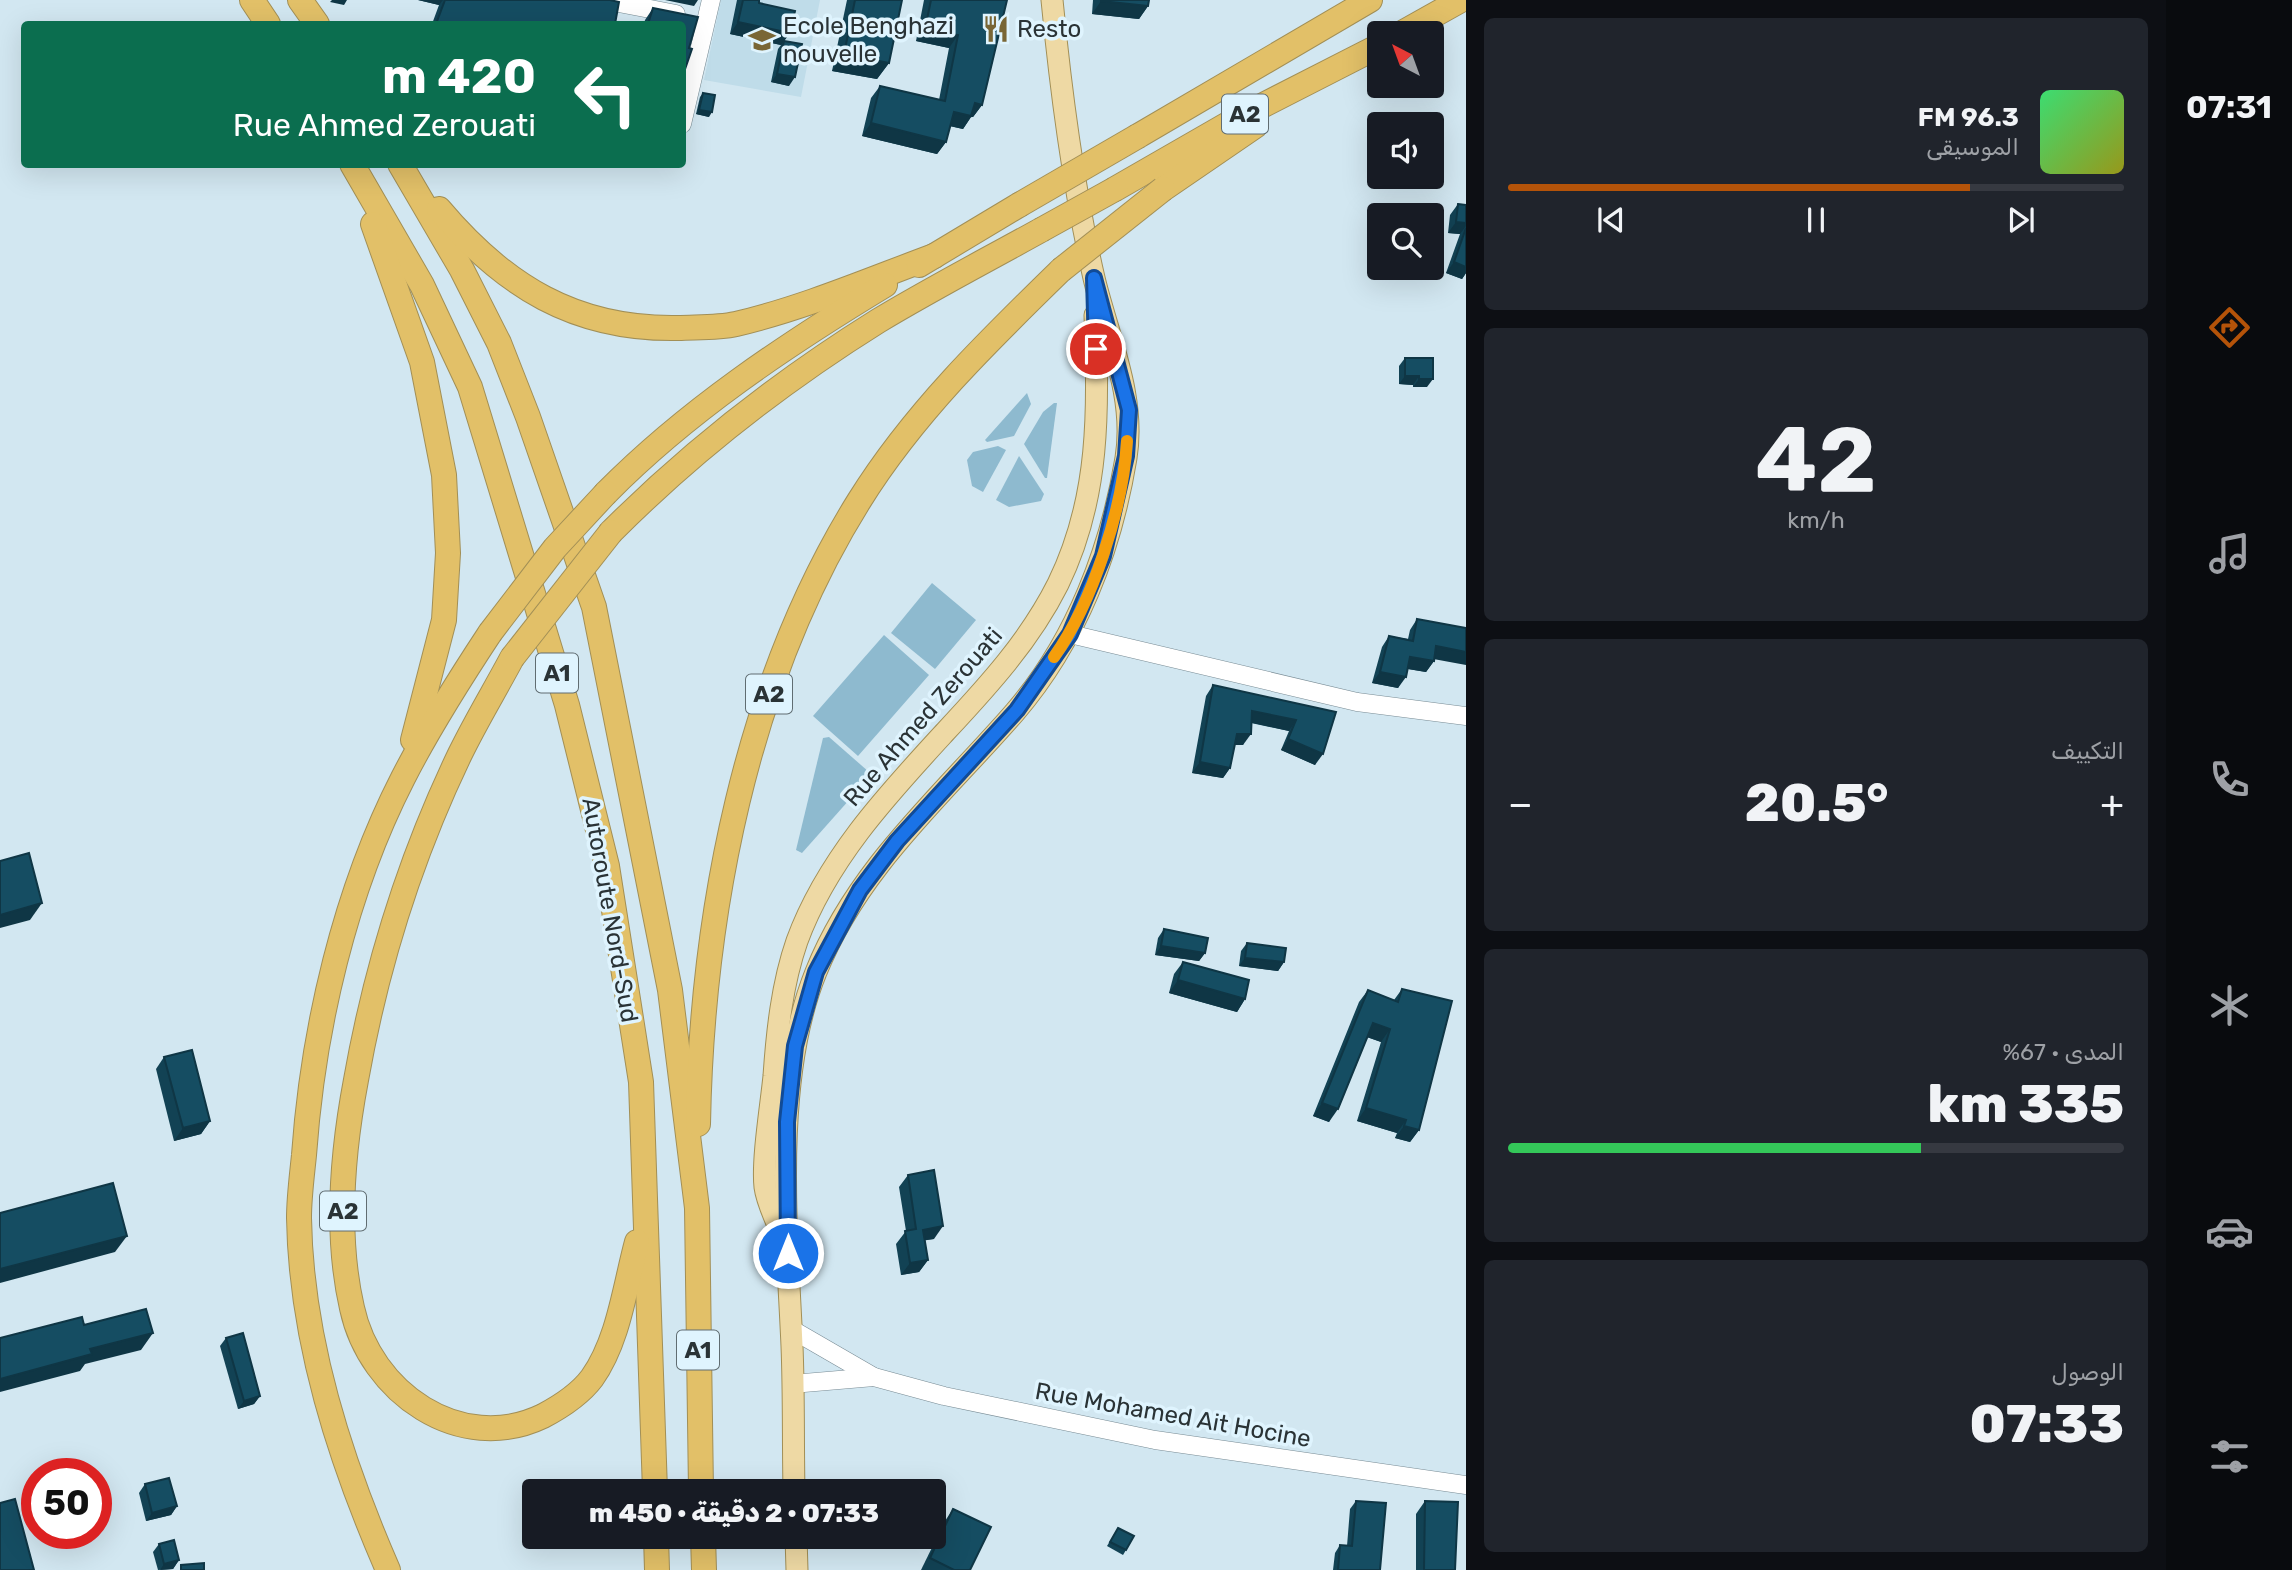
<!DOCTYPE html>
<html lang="ar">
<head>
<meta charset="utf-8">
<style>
	:root { --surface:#171b24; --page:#20242c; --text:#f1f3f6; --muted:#9ea1a6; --line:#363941; --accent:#b45309 }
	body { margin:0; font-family:Rubik,Vazirmatn,sans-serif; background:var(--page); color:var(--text); direction:rtl; height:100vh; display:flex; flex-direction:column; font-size:26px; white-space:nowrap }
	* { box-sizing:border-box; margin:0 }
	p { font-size:23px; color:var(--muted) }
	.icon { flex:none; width:38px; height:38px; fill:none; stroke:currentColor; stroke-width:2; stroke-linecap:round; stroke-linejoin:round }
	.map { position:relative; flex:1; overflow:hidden; direction:ltr }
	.side { display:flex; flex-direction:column; gap:18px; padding:18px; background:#0d0f14; width:700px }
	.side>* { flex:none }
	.hud { position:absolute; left:21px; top:21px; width:665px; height:147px; border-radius:7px; box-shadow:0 7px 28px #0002; direction:rtl; background:#0b6e4f; color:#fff; overflow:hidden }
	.needle { width:46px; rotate:319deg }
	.tools { position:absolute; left:1367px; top:21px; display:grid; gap:14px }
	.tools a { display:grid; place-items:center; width:77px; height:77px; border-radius:7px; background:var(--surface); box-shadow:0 7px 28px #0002; font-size:35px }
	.speed { position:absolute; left:21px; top:1458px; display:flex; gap:14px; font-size:35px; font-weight:700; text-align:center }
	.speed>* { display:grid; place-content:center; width:91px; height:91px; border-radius:50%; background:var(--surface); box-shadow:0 7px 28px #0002; line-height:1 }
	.speed .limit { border:10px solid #d22; background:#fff; color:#111 }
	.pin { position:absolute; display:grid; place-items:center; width:60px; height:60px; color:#fff; margin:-30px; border:4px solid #fff; border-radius:50%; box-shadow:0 2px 7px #0007 }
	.me { position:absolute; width:77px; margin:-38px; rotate:0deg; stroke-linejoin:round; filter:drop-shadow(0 0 5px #0008) }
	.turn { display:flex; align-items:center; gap:24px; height:147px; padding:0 35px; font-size:32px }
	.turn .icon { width:91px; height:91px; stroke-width:2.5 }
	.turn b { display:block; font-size:49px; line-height:60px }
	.big { font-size:52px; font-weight:800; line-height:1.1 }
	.side .tile { flex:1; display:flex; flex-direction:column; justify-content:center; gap:10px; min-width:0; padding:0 24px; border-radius:10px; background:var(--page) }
	.side .dial { align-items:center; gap:0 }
	.dial b { font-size:91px; line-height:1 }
	.song { display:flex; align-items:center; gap:21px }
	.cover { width:84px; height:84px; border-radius:10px; background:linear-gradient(135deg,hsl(140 70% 55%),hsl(60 70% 35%)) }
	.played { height:7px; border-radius:4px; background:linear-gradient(90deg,var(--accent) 75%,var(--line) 75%) }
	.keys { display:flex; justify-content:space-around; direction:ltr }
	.heat { display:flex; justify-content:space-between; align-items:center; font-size:38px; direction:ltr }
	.charge { height:10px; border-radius:5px; background:linear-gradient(90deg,#34c759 67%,var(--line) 0) }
	.trip { position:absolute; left:522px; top:1479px; width:424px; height:70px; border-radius:7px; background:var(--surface); box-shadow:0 7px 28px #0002; font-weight:800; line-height:70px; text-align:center; direction:rtl }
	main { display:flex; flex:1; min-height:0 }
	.tab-bar { display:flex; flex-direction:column; width:126px; justify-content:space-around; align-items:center; background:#090b0e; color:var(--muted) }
	.tab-bar .icon { width:49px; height:49px }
	.tab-bar .selected { color:var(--accent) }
	.tab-bar b { font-size:32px; color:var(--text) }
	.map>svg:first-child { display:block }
</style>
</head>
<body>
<main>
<nav class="tab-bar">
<b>07:31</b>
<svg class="icon selected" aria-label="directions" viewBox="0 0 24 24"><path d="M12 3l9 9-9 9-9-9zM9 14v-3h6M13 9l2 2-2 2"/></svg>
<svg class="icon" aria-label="music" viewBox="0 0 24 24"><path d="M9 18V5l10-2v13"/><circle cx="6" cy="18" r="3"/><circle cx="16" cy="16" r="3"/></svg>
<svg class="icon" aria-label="phone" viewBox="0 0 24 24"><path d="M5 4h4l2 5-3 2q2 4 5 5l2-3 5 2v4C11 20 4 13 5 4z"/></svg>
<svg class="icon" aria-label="climate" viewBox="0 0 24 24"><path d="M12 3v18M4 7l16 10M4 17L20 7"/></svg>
<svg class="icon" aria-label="car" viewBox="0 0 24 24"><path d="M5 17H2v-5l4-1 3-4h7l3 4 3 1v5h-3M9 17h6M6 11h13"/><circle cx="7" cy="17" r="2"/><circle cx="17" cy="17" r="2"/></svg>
<svg class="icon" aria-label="filters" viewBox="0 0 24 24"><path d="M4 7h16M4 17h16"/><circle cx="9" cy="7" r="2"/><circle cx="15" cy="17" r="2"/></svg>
</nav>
<section class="side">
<div class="tile">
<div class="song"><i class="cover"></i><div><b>96.3 FM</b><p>الموسيقى</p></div></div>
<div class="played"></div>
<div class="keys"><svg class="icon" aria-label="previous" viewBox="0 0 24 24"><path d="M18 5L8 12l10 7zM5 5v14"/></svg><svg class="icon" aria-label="pause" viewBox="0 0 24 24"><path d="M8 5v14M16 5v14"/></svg><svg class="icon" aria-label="next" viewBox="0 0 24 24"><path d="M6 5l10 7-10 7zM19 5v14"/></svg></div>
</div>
<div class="tile dial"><b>42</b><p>km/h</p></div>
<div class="tile"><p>التكييف</p>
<div class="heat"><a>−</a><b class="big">20.5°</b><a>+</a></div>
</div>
<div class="tile"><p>المدى · 67%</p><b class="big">335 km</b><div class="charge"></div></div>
<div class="tile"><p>الوصول</p><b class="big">07:33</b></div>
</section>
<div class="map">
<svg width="1466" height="1570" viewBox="0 0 1466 1570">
	<rect width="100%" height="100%" fill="#d2e7f1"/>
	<path fill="#bfdce9" d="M721,0H820L801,97L704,80Z"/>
	<g fill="#8ebacf">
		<path d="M1027,393L1031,404L1014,436L987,442L985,440Z"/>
		<path d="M1054,403H1057L1047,478H1045L1024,444L1043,412Z"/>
		<path d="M998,446L1006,450L983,492L972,486L967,460L973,452Z"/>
		<path d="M1019,456L1044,494L1041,501L1009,507L996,500Z"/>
		<path d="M932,583L976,620L935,669L891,633Z"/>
		<path d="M884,635L929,675L858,756L813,716Z"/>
		<path d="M829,737L869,772L866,781L802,853L796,850L823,738Z"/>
	</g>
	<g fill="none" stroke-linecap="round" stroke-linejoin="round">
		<defs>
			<g id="minor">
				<path d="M603,0L676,14"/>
				<path d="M682,124L711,0"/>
				<path d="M1070,634L1357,702L1466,716"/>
				<path d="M791,1329L874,1377L944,1396L1155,1440L1466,1485"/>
				<path d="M792,1384L874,1377"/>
			</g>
			<g id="major">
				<path d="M783,1237C777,1222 767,1203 765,1187C762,1160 771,1106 774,1076C777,1032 782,984 797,941C827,859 888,794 946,731C988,686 1030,640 1058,584C1101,496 1098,409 1095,315"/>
				<path d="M794,1491C793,1443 794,1395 792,1346C787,1232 772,1080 816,972C858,867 943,795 1015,712C1076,641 1111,550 1126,458C1136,396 1108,337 1094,278C1073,186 1061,93 1052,0"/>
				<path d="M796,1536L797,1570"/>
			</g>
			<g id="highway">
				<path d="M252,0L268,24"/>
				<path d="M300,0L317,24"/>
				<path d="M1402,33L1461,0"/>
				<path d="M1138,136L1370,0"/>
				<path d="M352,164L422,285L470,387L567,705L607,866L641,1082L655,1491"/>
				<path d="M400,164L462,270L499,343L528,417L594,607L670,990L697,1208L701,1491"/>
				<path d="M1115,189L1242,116L1379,46"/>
				<path d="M1163,189L1255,126"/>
				<path d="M439,209C504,286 575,330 678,328C697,327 718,328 736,324C804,308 869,280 934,256"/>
				<path d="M373,224L422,362L444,475L448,553L444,620L413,740"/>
				<path d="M919,265L1019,205"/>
				<path d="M606,493C687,411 786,345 885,285"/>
				<path d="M611,532C691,452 782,381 878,321C931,289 987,260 1041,230"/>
				<path d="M512,658C495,690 476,721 460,754C410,858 376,967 356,1080C342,1154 335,1234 352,1308C370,1392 460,1456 543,1416C560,1407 580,1394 592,1378C619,1340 625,1286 637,1242"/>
				<path d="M698,1124C702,913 746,682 859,501C913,414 988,341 1061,270"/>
				<path d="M656,1536L657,1570"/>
				<path d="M703,1536L704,1570"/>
				<path d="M388,1570C340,1460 301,1340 299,1218C299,1197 302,1175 304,1155C313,1028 345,891 403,778C429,727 459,680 490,633"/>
			</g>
		</defs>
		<use href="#minor" stroke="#788b94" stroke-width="19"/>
		<use href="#major" stroke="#a28f56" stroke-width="23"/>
		<use href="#highway" stroke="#a28f56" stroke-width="26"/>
		<use href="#minor" stroke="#fff" stroke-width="18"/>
		<use href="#major" stroke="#eed9a4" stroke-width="21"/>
		<use href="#highway" stroke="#e2c068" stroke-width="24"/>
		<defs>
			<g id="highway-bridge">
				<path d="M1019,205L1138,136"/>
				<path d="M1041,230L1115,189"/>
				<path d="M1061,270L1163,189"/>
				<path d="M490,633L555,548L606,493"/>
				<path d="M512,658L611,532"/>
			</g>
		</defs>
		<use href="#highway-bridge" stroke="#a28f56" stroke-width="26" stroke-linecap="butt"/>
		<use href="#highway-bridge" stroke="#e2c068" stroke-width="24"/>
	</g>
	<g fill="#124254">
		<path d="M418,0H610L615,24H432L439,5Z"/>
		<path d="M737,0H759V3L790,33L784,41L789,86L771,82L778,49L781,45L730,34Z"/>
		<path d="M847,0H902L889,63L877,79L832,71Z"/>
		<path d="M924,0H1007L982,105L973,117H971L963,129L950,126L946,142L937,154L862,136L871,98L880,86L939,100L949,48L916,41Z"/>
		<path d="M1093,0H1149L1148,6L1139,19L1092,14Z"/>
		<path d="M653,8L698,17L689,48L692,49L682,78V24H644L645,20Z"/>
		<path d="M703,93L709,117L696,114L700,97Z"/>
		<path d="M1458,204L1466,205V273L1462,279L1446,273L1460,234L1448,233L1450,215Z"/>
		<path d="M1405,358L1427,387H1413V385L1399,384V366Z"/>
		<path d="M1417,619L1434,659V661L1426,672L1408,669L1398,688L1372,683L1382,647L1389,636L1408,639L1410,630Z"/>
		<path d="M1213,685L1336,712L1315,765L1281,750L1289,731L1251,723L1243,745H1235L1230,768L1223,778L1192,773L1206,696Z"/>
		<path d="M1164,929L1205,953L1199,961L1155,955L1158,938Z"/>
		<path d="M1247,943L1284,962L1278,971L1239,966L1241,951Z"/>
		<path d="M1183,962L1245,999L1237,1012L1169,993L1174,974Z"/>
		<path d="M1402,989L1419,1130L1410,1142L1395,1138L1397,1133L1357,1121L1381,1042L1367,1037L1329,1122L1313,1116L1359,1002L1368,990L1394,1000Z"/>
		<path d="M164,1057L210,1121L201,1134L174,1141L156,1069Z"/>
		<path d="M908,1175L934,1239L924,1240L928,1260L919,1272L901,1275L896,1244L906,1231L899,1187Z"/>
		<path d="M226,1338L260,1396L254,1404L238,1409L220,1346Z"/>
		<path d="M145,1484L177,1506L171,1515L146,1521L139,1493Z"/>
		<path d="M1356,1501L1380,1570H1333L1335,1553L1340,1545L1347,1546L1350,1509Z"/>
		<path d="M1425,1501L1455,1570H1416V1514Z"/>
		<path d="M953,1509L970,1570H921L945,1521Z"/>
		<path d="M1118,1528L1126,1550L1123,1555L1107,1546Z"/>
		<path d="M159,1544L179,1560L173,1569L158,1570L153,1552Z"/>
	</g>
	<g fill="#0f3645">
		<path d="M332,0H347L344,5L330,2Z"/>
		<path d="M418,0H443L439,5Z"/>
		<path d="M665,0H698L694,6Z"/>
		<path d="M1101,1L1148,6L1139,19L1092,14Z"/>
		<path d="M738,22L790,33L781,45L730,34Z"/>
		<path d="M925,29L958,35L949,48L916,41Z"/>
		<path d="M844,54L889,63L877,79L832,71Z"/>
		<path d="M777,74L795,77L789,86L771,82Z"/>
		<path d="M975,103L982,105L973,117H971L963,129L945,125L954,112Z"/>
		<path d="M699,110L712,112L709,117L696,114Z"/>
		<path d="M871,123L946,142L937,154L862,136Z"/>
		<path d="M1456,222L1466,223V226L1460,234L1448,233Z"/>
		<path d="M1454,262L1466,267V273L1462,279L1446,273Z"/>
		<path d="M1405,376H1419L1413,385L1399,384Z"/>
		<path d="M1419,379H1433L1427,387H1413Z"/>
		<path d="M1436,646L1466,652V665L1428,658Z"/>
		<path d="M1410,657L1434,661L1426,672L1402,668Z"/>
		<path d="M1380,672L1406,677L1398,688L1372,683Z"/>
		<path d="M1252,711L1296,720L1289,731L1244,721Z"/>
		<path d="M1237,734H1251L1243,745H1230Z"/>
		<path d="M1288,739L1323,754L1315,765L1281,750Z"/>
		<path d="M1200,762L1230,768L1223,778L1192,773Z"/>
		<path d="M42,903L30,920L0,928V915Z"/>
		<path d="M1161,946L1205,953L1199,961L1155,955Z"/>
		<path d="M1245,958L1284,962L1278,971L1239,966Z"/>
		<path d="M1178,980L1245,999L1237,1012L1169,993Z"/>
		<path d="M1373,1023L1390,1029L1381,1042L1364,1036Z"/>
		<path d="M1322,1103L1338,1109L1329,1122L1313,1116Z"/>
		<path d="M1366,1108L1406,1120L1397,1133L1357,1121Z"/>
		<path d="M210,1121L201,1134L174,1141L183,1128Z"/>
		<path d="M1404,1126L1419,1130L1410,1142L1395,1138Z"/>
		<path d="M943,1226L934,1239L914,1242L923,1230Z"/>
		<path d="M127,1236L115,1252L0,1283V1269Z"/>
		<path d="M928,1260L919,1272L901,1275L910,1263Z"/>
		<path d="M153,1333L141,1350L85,1364L80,1371L0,1392V1379L90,1349Z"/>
		<path d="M260,1396L254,1404L238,1409L244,1401Z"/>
		<path d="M177,1506L171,1515L146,1521L152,1513Z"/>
		<path d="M179,1560L173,1569L160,1570L164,1564Z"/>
	</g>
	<g fill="#154d62" stroke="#0f3645" stroke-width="2">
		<path d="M445,0H610L619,2L615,24H436Z"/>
		<path d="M743,0H759V3L795,11L790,33L738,22Z"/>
		<path d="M855,0H902L889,63L844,54Z"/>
		<path d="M931,0H1007L982,105L975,103L971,116L954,112L946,142L871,123L880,86L945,101L958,35L925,29Z"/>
		<path d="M1101,0H1149L1148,6L1101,1Z"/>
		<path d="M653,8L698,17L689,48L692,49L682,78V24H648Z"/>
		<path d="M784,41L802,44L795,77L777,74Z"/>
		<path d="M703,93L715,95L712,112L699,110Z"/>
		<path d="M1458,204L1466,205V223L1456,222Z"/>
		<path d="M1466,228V267L1454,262Z"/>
		<path d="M1405,358H1433V379H1419V376H1405Z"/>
		<path d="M1417,619L1466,628V652L1436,646L1434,661L1410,657L1406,677L1380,672L1389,636L1413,641Z"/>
		<path d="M1213,685L1336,712L1323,754L1288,739L1296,720L1252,711L1251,734H1237L1230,768L1200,762Z"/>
		<path d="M29,853L42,903L0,915V861Z"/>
		<path d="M1164,929L1208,938L1205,953L1161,946Z"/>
		<path d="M1247,943L1286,948L1284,962L1245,958Z"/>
		<path d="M1183,962L1249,980L1245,999L1178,980Z"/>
		<path d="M1402,989L1452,1001L1419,1130L1404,1126L1406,1120L1366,1108L1390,1029L1373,1023L1338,1109L1322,1103L1368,990L1398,1002Z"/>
		<path d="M192,1050L210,1121L183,1128L164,1057Z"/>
		<path d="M934,1170L943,1226L923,1230L928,1260L910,1263L905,1231L916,1229L908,1175Z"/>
		<path d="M113,1183L127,1236L0,1269V1213Z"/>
		<path d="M146,1309L153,1333L90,1349L92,1354L0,1379V1338L82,1317L84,1325Z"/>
		<path d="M243,1333L260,1396L244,1401L226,1338Z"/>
		<path d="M169,1478L177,1506L152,1513L145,1484Z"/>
		<path d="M15,1499L34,1570H0V1503Z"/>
		<path d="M1356,1501L1386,1503L1380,1570H1338L1340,1545L1352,1546Z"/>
		<path d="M1425,1501L1458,1502L1455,1570H1424Z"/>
		<path d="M953,1509L991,1527L970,1570H954L930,1558Z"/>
		<path d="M1118,1528L1134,1536L1126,1550L1110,1542Z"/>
		<path d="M174,1540L179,1560L164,1564L159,1544Z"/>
		<path d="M204,1563V1570H181V1565Z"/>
	</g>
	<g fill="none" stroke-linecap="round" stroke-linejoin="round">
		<defs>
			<path id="route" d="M788,1253L787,1122L795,1046L816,972L860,890L897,841L1017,710L1070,634L1103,556L1126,456L1129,410L1094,278L1096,349"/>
		</defs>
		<use href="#route" stroke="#114b97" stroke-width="18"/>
		<use href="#route" stroke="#1a73e8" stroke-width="12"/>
		<path stroke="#f59e0b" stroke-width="12" d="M1054,657C1093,602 1123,508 1127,441"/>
	</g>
	<defs>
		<symbol id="restaurant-bare" viewBox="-9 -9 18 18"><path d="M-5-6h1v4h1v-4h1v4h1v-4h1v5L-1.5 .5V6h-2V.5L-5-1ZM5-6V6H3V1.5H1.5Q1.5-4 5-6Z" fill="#796635" stroke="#dff4fe" stroke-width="2.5" paint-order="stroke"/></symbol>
		<symbol id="school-bare" viewBox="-9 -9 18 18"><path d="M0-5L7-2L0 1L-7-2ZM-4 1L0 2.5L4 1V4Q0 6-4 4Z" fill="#796635" stroke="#dff4fe" stroke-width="2.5" paint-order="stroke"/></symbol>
	</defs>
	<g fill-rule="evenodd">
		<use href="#restaurant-bare" x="977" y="10" width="38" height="38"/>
		<use href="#school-bare" x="743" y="21" width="38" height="38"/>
	</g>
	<g text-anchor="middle" stroke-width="7" stroke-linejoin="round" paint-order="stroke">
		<g fill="#dff4fe" stroke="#606d72" stroke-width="2">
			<rect x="1222" y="94.5" width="46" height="39" rx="5"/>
			<rect x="536" y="653.5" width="42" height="39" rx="5"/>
			<rect x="746" y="674.5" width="46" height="39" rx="5"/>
			<rect x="320" y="1191.5" width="46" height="39" rx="5"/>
			<rect x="677" y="1330.5" width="42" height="39" rx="5"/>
		</g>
		<g font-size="23" font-weight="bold" fill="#2a3336">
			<text x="1245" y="122">A2</text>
			<text x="557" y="681">A1</text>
			<text x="769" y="702">A2</text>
			<text x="343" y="1219">A2</text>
			<text x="698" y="1358">A1</text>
		</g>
		<g font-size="24" fill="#2a3336" stroke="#dff4fe" text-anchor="start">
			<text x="783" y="34">Ecole Benghazi<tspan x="783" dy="28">nouvelle</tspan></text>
			<text x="1017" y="37">Resto</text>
		</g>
		<g font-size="24" fill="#2a3336" stroke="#dff4fe">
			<text transform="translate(923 717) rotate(-49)" y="8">Rue Ahmed Zerouati</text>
			<text transform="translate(610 910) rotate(80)" y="8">Autoroute Nord-Sud</text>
			<text transform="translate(1173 1415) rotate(10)" y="8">Rue Mohamed Ait Hocine</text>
		</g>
	</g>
</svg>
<div class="tools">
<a><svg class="needle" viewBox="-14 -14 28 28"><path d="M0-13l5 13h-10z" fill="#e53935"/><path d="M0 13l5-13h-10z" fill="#9ea1a6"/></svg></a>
<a><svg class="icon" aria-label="sound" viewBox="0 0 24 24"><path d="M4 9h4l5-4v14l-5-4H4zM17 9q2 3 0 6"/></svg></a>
<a><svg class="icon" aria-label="search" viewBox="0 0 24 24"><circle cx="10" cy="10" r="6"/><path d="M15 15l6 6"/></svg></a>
</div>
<div class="speed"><div class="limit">50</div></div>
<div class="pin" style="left:1096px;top:349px;background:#d93025"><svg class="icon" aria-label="arrive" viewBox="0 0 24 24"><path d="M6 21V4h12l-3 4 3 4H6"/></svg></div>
<svg class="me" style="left:788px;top:1253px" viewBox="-20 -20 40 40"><circle r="17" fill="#1a73e8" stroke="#fff" stroke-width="3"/><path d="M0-11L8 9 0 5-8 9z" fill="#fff"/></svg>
<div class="trip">07:33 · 2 دقيقة · 450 m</div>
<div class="hud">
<div class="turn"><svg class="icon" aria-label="left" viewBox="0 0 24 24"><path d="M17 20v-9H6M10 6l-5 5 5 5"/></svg><div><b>420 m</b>Rue Ahmed Zerouati</div></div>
</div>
</div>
</main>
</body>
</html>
